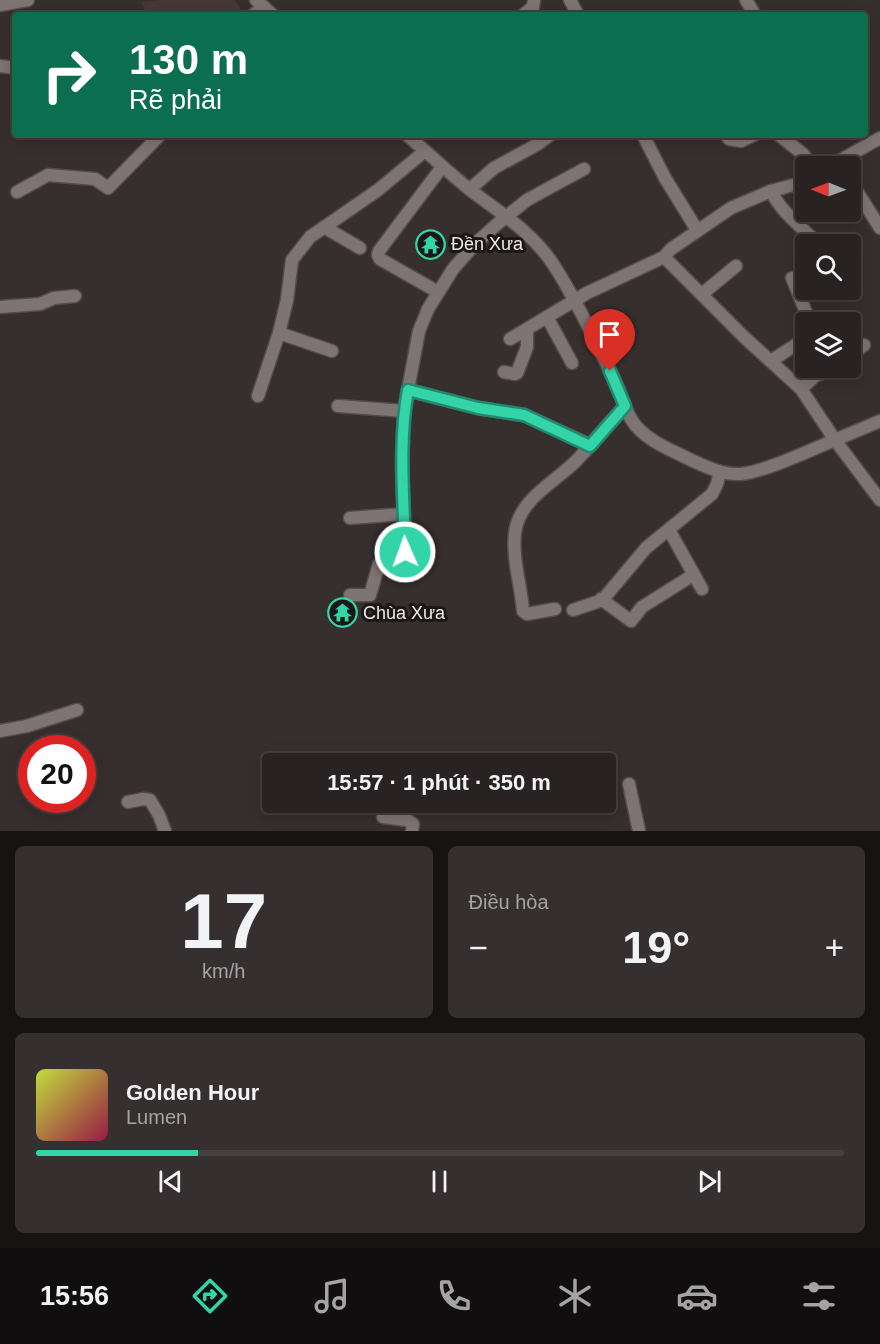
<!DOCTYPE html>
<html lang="vi">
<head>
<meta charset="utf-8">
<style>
	:root { --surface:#292222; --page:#352f2f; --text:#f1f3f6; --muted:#a5a4a5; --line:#453f40; --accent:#33d4a8 }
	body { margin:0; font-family:Arial,sans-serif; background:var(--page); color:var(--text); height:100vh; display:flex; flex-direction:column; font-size:22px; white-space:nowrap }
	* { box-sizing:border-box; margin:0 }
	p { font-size:20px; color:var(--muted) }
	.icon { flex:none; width:33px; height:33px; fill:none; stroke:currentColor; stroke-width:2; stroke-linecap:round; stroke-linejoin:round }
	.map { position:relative; height:831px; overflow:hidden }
	.drawer { display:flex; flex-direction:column; gap:15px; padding:15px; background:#171313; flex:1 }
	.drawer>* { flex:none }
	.banner { position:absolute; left:12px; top:12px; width:856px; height:126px; border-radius:6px; box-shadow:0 3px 15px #0003,0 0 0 2px var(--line); background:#0b6e4f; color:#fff; overflow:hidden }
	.needle { width:39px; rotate:271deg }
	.controls { position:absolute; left:795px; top:156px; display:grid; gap:12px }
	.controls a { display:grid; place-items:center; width:66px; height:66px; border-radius:6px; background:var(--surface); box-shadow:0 3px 15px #0003,0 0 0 2px var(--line); font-size:30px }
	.speed { position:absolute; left:18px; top:735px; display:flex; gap:12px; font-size:30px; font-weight:700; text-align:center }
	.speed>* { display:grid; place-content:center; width:78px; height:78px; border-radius:50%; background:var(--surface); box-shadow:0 3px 15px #0003,0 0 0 2px var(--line); line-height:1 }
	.speed .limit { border:9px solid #d22; background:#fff; color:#111 }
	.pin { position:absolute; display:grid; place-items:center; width:51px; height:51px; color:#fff; margin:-62px -26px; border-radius:50% 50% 50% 0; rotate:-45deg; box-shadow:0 0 6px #0007 }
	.pin .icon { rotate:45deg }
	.me { position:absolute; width:66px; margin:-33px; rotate:358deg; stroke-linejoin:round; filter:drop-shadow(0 0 4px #0008) }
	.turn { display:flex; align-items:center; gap:21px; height:126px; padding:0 18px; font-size:27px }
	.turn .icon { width:78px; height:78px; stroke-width:2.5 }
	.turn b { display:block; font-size:42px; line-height:51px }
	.big { font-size:45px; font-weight:700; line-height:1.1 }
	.drawer .tile { flex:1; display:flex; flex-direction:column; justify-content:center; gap:9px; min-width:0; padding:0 21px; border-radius:9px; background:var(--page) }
	.drawer .dial { align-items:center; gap:0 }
	.dial b { font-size:78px; line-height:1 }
	.song { display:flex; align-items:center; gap:18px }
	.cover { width:72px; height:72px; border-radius:9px; background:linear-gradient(135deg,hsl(70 70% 55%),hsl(340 70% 35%)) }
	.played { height:6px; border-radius:3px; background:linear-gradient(90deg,var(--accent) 20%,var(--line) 20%) }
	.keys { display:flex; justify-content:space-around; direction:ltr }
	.heat { display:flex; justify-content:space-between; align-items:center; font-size:33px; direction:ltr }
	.drawer .tiles { flex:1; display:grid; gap:15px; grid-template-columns:1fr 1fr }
	.tile:last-child { grid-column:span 2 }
	.trip { position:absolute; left:262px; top:753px; width:354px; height:60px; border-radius:6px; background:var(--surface); box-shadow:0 3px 15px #0003,0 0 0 2px var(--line); font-weight:700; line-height:60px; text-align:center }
	.dock { display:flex; height:96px; justify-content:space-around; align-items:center; background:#100e0e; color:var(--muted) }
	.dock .icon { width:42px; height:42px }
	.dock .active { color:var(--accent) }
	.dock b { font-size:27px; color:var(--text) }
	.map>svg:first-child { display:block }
</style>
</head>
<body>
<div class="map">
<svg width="880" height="831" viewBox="0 0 880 831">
	<rect width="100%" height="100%" fill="#372e2e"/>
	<path fill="#463837" d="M161,0H234L245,15H147L141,2Z"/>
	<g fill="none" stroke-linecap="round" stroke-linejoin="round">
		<defs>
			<g id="minor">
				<path d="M256,0L273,15"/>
				<path d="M570,0L578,15"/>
				<path d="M746,0L755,15"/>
				<path d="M0,5L28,0"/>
				<path d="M253,15L264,7"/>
				<path d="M523,15L533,7L534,0"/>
				<path d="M0,66L15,68"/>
				<path d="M407,135C428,153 448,172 469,189C499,212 532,232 553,264C577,301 595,341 615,381C622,396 625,413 636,426C650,442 671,450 689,459C706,467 723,475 741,474C767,471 810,450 835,440L880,500"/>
				<path d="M643,135L665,178L697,230"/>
				<path d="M726,135L729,139L741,141L754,135"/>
				<path d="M779,135L803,154L812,166"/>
				<path d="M830,166L880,138"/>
				<path d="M850,180L880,228"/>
				<path d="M470,189L494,168L538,144L550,135"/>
				<path d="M771,191C781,212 802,227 818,244"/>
				<path d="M17,192L48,175L95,179L108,188L160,135"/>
				<path d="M324,227L360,248"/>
				<path d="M664,257L744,337L801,389L835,440L880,421"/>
				<path d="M792,278L810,322"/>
				<path d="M438,292L380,259L378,255L379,251L442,167"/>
				<path d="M702,294L736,266"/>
				<path d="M0,307L40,304L54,298L75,296"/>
				<path d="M547,317L572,363"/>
				<path d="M279,333L332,351"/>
				<path d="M510,339L587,293L664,257L671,249L731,208L771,191L797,184L806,180"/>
				<path d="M850,356L864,345"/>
				<path d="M771,361L806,338"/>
				<path d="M504,372L515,374L517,373L527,347V329"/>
				<path d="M801,389L815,376L836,368"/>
				<path d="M408,390L478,408L524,415L590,445"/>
				<path d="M258,396L279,333L287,300L292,260L310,237L378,190L425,151"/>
				<path d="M338,406L404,411"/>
				<path d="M350,518L404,514"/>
				<path d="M669,530L702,589"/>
				<path d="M350,595H370L379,564L381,562L403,556L405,552L402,468L404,411L419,331L428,309L453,269L475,244L496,225L527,200L584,169"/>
				<path d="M601,599L631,621L642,607L693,575"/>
				<path d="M555,609L527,614L523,611C521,585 512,559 515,533C519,499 554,483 576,461C593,444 607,423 625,407"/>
				<path d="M573,610L600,601L605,597L646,548L712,494L717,484L720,472"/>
				<path d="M0,731L27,726L77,710"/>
				<path d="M629,784L639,831"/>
				<path d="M128,802L143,799L150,800L159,815L165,831"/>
				<path d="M383,817L407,820L413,824L412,831"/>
			</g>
		</defs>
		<use href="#minor" stroke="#544d4d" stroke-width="15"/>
		<use href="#minor" stroke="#7f7474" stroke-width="12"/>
	</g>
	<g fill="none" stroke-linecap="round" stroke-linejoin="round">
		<defs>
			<path id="route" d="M405,552C404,498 398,444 408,390L478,408L524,415L590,446L625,406L610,371"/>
		</defs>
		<use href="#route" stroke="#218a6d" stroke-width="15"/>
		<use href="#route" stroke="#33d4a8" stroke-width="10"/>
	</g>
	<defs>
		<symbol id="temple-ring" viewBox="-11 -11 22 22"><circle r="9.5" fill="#1b1717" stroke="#33d4a8" stroke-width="1.5"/><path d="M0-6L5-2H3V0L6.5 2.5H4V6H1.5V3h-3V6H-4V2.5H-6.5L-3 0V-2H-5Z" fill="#33d4a8"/></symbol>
	</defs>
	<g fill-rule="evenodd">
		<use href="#temple-ring" x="414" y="228" width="33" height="33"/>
		<use href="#temple-ring" x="326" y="596" width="33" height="33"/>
	</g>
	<g text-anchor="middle" stroke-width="6" stroke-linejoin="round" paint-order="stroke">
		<g font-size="18" fill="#efe9e9" stroke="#1b1717" text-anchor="start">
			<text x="451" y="250">Đền Xưa</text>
			<text x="363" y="619">Chùa Xưa</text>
		</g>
	</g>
</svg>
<div class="controls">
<a><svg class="needle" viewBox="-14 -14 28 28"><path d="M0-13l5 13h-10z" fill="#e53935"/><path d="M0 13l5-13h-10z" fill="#a5a4a5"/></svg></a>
<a><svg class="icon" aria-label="search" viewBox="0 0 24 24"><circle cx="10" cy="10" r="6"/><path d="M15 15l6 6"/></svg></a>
<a><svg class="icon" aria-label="layers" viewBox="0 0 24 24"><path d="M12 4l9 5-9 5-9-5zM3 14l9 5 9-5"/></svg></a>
</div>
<div class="speed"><div class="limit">20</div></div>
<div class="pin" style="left:610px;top:371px;background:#d93025"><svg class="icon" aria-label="arrive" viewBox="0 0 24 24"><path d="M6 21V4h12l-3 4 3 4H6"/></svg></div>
<svg class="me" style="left:405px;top:552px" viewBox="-20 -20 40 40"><circle r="17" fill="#33d4a8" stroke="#fff" stroke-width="3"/><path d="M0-11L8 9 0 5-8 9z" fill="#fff"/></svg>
<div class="trip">15:57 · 1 phút · 350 m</div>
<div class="banner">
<div class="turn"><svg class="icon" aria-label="right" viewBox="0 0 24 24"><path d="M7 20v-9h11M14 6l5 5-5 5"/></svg><div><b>130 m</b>Rẽ phải</div></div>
</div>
</div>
<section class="drawer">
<div class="tiles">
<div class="tile dial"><b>17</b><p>km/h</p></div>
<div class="tile"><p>Điều hòa</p>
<div class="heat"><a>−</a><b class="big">19°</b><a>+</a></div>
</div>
<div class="tile">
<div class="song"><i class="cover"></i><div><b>Golden Hour</b><p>Lumen</p></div></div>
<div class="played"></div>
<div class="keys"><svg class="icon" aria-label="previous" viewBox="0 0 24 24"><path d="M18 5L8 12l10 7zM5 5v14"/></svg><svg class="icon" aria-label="pause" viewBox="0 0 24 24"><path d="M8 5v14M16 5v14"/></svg><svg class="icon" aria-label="next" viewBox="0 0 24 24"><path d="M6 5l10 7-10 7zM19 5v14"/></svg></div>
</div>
</div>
</section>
<nav class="dock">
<b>15:56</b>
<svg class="icon active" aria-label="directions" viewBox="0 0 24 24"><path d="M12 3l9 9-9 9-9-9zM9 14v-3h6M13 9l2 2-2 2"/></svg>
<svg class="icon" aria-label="music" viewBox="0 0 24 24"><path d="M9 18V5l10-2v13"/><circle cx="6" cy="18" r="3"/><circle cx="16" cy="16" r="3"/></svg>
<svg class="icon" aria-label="phone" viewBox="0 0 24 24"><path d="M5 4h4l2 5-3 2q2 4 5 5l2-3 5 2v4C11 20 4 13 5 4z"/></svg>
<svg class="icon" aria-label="climate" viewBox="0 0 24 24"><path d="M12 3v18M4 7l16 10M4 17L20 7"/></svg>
<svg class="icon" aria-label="car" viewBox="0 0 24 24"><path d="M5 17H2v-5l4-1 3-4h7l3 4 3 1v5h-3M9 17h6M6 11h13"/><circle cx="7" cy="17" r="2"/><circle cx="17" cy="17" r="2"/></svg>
<svg class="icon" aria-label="filters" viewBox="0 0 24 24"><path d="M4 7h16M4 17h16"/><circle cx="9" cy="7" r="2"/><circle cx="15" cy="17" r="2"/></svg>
</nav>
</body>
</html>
